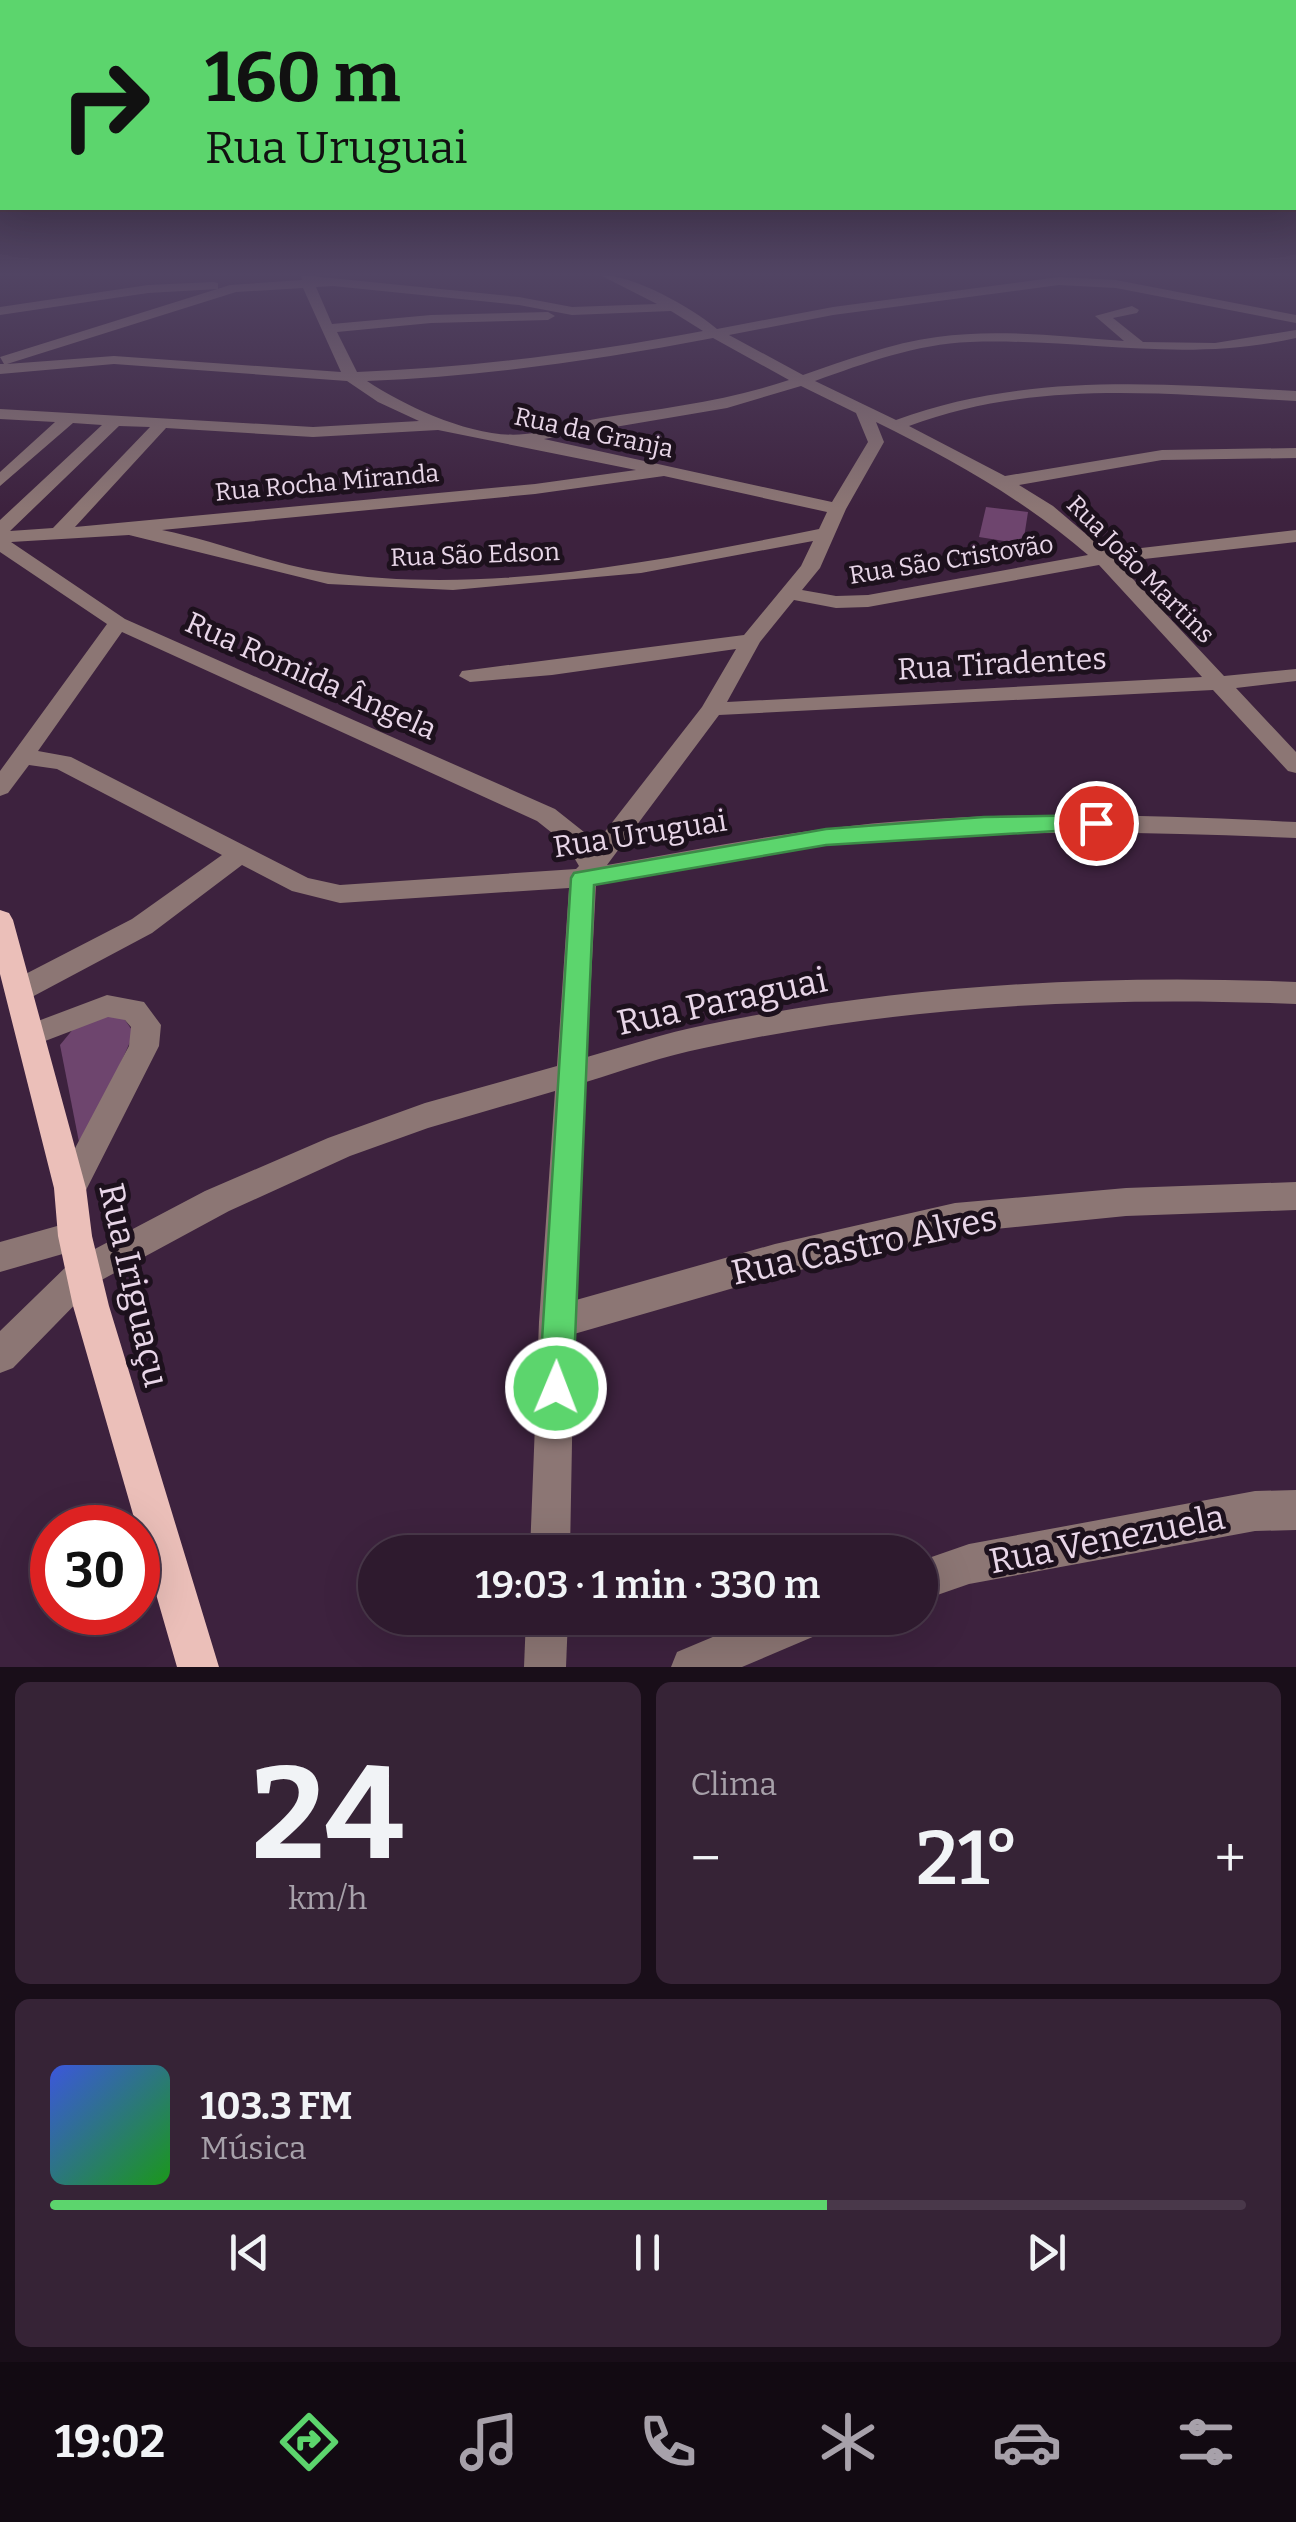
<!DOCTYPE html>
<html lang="pt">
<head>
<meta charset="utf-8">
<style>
	:root { --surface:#2e1a2e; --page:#362336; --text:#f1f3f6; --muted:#a7a1aa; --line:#49384a; --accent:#5cd56d }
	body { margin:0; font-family:Bitter,serif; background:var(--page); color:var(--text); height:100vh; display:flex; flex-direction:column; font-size:38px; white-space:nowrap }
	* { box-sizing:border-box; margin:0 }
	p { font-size:32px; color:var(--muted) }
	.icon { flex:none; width:55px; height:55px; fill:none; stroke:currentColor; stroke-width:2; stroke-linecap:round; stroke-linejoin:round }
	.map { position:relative; height:1667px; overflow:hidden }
	.sheet { display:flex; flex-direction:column; gap:15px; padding:15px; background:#190e19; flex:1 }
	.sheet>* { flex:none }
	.top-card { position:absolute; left:0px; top:0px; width:1298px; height:210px; box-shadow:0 10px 40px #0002,0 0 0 2px var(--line); background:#5cd56d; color:#111; overflow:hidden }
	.speed { position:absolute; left:30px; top:1505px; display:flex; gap:20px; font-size:50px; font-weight:700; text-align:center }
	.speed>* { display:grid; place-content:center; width:130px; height:130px; border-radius:50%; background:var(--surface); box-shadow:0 10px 40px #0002,0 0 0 2px var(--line); line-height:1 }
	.speed .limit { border:15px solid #d22; background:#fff; color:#111 }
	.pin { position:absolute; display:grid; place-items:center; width:85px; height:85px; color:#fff; margin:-42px; border:5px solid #fff; border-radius:50%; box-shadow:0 2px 10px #0007 }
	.me { position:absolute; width:110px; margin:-55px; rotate:1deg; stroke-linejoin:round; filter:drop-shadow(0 0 8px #0008) }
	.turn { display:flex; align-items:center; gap:35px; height:210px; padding:0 40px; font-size:45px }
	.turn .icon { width:130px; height:130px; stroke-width:2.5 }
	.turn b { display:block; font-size:70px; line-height:85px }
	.big { font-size:75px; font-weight:600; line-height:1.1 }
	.sheet .tile { flex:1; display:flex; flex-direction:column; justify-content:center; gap:15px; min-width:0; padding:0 35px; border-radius:15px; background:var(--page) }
	.sheet .dial { align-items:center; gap:0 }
	.dial b { font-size:130px; line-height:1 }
	.song { display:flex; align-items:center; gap:30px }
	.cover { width:120px; height:120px; border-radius:15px; background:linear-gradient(135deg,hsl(230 70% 55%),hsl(120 70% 35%)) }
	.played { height:10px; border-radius:5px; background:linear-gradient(90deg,var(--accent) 65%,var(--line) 65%) }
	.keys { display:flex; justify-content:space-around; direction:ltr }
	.heat { display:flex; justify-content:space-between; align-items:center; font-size:55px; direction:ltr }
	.sheet .tiles { flex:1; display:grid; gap:15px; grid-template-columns:1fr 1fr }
	.tile:last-child { grid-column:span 2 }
	.trip { position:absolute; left:358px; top:1535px; width:580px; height:100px; border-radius:50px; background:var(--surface); box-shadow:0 10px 40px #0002,0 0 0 2px var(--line); font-weight:600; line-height:100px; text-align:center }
	.menu { display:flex; height:160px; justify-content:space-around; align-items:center; background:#120a12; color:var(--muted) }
	.menu .icon { width:70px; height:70px }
	.menu .current { color:var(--accent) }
	.menu b { font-size:45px; color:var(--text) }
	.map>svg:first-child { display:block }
</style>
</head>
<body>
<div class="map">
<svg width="1296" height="1667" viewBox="0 0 1296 1667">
	<rect width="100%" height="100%" fill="#3d223e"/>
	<g fill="#6e456e">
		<path d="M986,507L1028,512L1023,544L979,537Z"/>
		<path d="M107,1015L123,1017L134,1033L86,1142H79L60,1045L74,1028Z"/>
	</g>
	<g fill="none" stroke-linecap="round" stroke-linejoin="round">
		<g fill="#8c7674" fill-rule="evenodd">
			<path d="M301,275L519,297L572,307L657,304L600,275C634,275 691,307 717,329L833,307L1059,277L1116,280L1296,315V323L1116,288L1059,285L833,315L729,335L803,375C847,360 891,343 937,337C999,328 1063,337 1124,341L1095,316L1132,306L1139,310L1137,313L1113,318L1143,342L1215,343L1296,330V338C1181,364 1083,338 970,342C916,344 865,363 815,381L896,420C1025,372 1161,384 1296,391V401C1167,394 1033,379 909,426L1005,476L1162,450L1296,448V458L1162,460L1019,485L1053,506L1107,552L1296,530V542L1117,562L1224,676L1296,669V681L1236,688L1296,752V773L1288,771L1213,690L719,715L607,865C679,853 752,838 824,829C981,809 1139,814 1296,822V838C1140,831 986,829 830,845C752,853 673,872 596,885L587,1057C626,1046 665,1033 705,1025C900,985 1098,974 1296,982V1004C1098,996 898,1006 704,1048C664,1056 625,1070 586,1082L576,1300L775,1244L955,1203L1126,1188L1296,1182V1210L1126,1216L955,1233L775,1276L574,1334L570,1552H530L539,1322L555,1091L428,1128L350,1156L229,1211L96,1283L13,1368L0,1373V1331L72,1261L205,1191L328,1138L425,1103L557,1066L569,888L340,903L292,891L242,865L152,933L30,998L20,1001L10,998L6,990L10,982L132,919L222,855L57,769L29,765L8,793L0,796V771L107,624L0,552V520L102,425L73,423L0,486V472L55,422L0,419V409L313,427L419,421L378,402L347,381L114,364L0,374V364H4L0,357L230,285L302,280ZM333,286L519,305L572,315L671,311L703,331C587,353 474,367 357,372L337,332L431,323L548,320L555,316L548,312L431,315L332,324L316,287ZM303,288L341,372L114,356L7,364L236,292ZM713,338L789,380C727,401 665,408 601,418C576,422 550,432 525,434C477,440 406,407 367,381C485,376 598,360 713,338ZM801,386L856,413L868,442L832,502L544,439L727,408ZM876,422C953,460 1023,499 1088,555L868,595L836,596L802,590L820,568L846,509L884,442ZM119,426L150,427L53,528L10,531ZM166,428L313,437L438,430L636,470L535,484L75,527ZM664,476L827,512L819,529C658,561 489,596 325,572C270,564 217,541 162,530L535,494ZM129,535L328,584L453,590L641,573L813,541L801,566L744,635L462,671L459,676L470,682L552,675L736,649L702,707L593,847L584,832L555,809L125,619L11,542ZM1099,565L1202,677L727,702L760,642L794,600L836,608L868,607ZM122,632L537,821L566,844L579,866L576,869L340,885L308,878L71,757L38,751Z"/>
			<path d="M213,282L218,283V289L148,293L0,315V307L148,285Z"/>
			<path d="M107,995L144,1002L161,1025L159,1046L82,1198L70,1202L58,1198L54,1188L129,1046L131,1027L125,1020L108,1017L32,1046L22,1043L17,1035L22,1027Z"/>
			<path d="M75,1221L87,1225L92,1236L87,1247L0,1272V1242Z"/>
			<path d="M1296,1490V1530L1255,1531L969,1584L920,1601V1561L969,1544L1255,1491Z"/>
			<path d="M526,1618H568L566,1667H524Z"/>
			<path d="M758,1618H828L822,1633L742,1667H671L677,1652Z"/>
		</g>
		<path fill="#ebbfb9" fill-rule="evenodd" d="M0,910L9,913L13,920L86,1188L92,1236L109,1306L219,1667H177L73,1306L58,1236L54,1188L0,974Z"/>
	</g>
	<linearGradient id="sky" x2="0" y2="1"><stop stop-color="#221322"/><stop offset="0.54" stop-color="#514463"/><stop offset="1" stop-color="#514463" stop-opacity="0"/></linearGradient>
	<rect width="1296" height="508" fill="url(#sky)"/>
	<path fill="#5cd56d" stroke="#3c8a47" stroke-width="2.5" d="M1096,815L1104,817L1107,823L1104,828L826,845L594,885L573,1388L568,1400L556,1405L544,1400L539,1388L571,878L574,873L826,829L984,817Z"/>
	<g text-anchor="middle" stroke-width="10" stroke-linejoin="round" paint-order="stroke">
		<g font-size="25" fill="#e8d6e8" stroke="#1d111d">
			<text transform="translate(594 432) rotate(12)" y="9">Rua da Granja</text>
			<text transform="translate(327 482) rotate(-5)" y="9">Rua Rocha Miranda</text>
			<text transform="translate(475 554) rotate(-2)" y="9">Rua São Edson</text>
			<text transform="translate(951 559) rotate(-9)" y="9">Rua São Cristovão</text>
			<text transform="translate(1141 569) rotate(45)" y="9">Rua João Martins</text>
		</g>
		<g font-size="30" fill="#e8d6e8" stroke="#1d111d">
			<text transform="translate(1002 664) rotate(-3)" y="10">Rua Tiradentes</text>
			<text transform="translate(311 676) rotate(24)" y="10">Rua Romida Ângela</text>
			<text transform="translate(640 834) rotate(-9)" y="10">Rua Uruguai</text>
		</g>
		<g font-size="35" fill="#e8d6e8" stroke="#1d111d">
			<text transform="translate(722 1001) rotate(-12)" y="12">Rua Paraguai</text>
			<text transform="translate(864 1245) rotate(-12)" y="12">Rua Castro Alves</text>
			<text transform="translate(134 1285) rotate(77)" y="12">Rua Iriguaçu</text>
			<text transform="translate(1107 1539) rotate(-11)" y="12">Rua Venezuela</text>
		</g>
	</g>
</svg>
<div class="speed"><div class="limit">30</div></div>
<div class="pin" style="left:1096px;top:823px;background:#d93025"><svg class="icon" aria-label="arrive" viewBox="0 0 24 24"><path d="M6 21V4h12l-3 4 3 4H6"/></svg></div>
<svg class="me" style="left:556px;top:1388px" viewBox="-20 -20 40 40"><circle r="17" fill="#5cd56d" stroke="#fff" stroke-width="3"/><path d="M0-11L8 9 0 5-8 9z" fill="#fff"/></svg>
<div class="trip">19:03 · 1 min · 330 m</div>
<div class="top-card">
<div class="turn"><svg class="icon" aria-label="right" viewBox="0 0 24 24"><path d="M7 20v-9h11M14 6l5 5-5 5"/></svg><div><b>160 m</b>Rua Uruguai</div></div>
</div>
</div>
<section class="sheet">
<div class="tiles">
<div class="tile dial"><b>24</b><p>km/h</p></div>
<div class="tile"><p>Clima</p>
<div class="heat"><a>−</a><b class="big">21°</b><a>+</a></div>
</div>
<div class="tile">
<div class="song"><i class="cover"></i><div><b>103.3 FM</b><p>Música</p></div></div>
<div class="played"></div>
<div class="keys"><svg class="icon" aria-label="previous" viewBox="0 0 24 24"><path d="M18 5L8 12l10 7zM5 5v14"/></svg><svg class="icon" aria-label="pause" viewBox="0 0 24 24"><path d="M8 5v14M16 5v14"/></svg><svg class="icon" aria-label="next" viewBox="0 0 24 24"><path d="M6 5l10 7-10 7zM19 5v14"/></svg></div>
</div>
</div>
</section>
<nav class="menu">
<b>19:02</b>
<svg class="icon current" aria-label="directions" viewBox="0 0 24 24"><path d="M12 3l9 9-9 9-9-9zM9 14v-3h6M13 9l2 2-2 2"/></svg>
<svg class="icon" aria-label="music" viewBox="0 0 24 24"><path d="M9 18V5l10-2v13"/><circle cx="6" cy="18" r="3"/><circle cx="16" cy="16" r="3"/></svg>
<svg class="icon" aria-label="phone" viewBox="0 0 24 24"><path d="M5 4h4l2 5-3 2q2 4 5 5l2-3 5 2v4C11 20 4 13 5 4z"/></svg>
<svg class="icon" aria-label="climate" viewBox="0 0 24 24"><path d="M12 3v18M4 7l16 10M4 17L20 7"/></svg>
<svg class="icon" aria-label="car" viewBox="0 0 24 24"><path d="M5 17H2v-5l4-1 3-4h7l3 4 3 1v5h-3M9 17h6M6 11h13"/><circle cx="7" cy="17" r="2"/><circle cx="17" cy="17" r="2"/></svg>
<svg class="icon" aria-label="filters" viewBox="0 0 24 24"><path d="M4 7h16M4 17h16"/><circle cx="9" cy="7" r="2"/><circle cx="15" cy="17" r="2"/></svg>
</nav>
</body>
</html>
